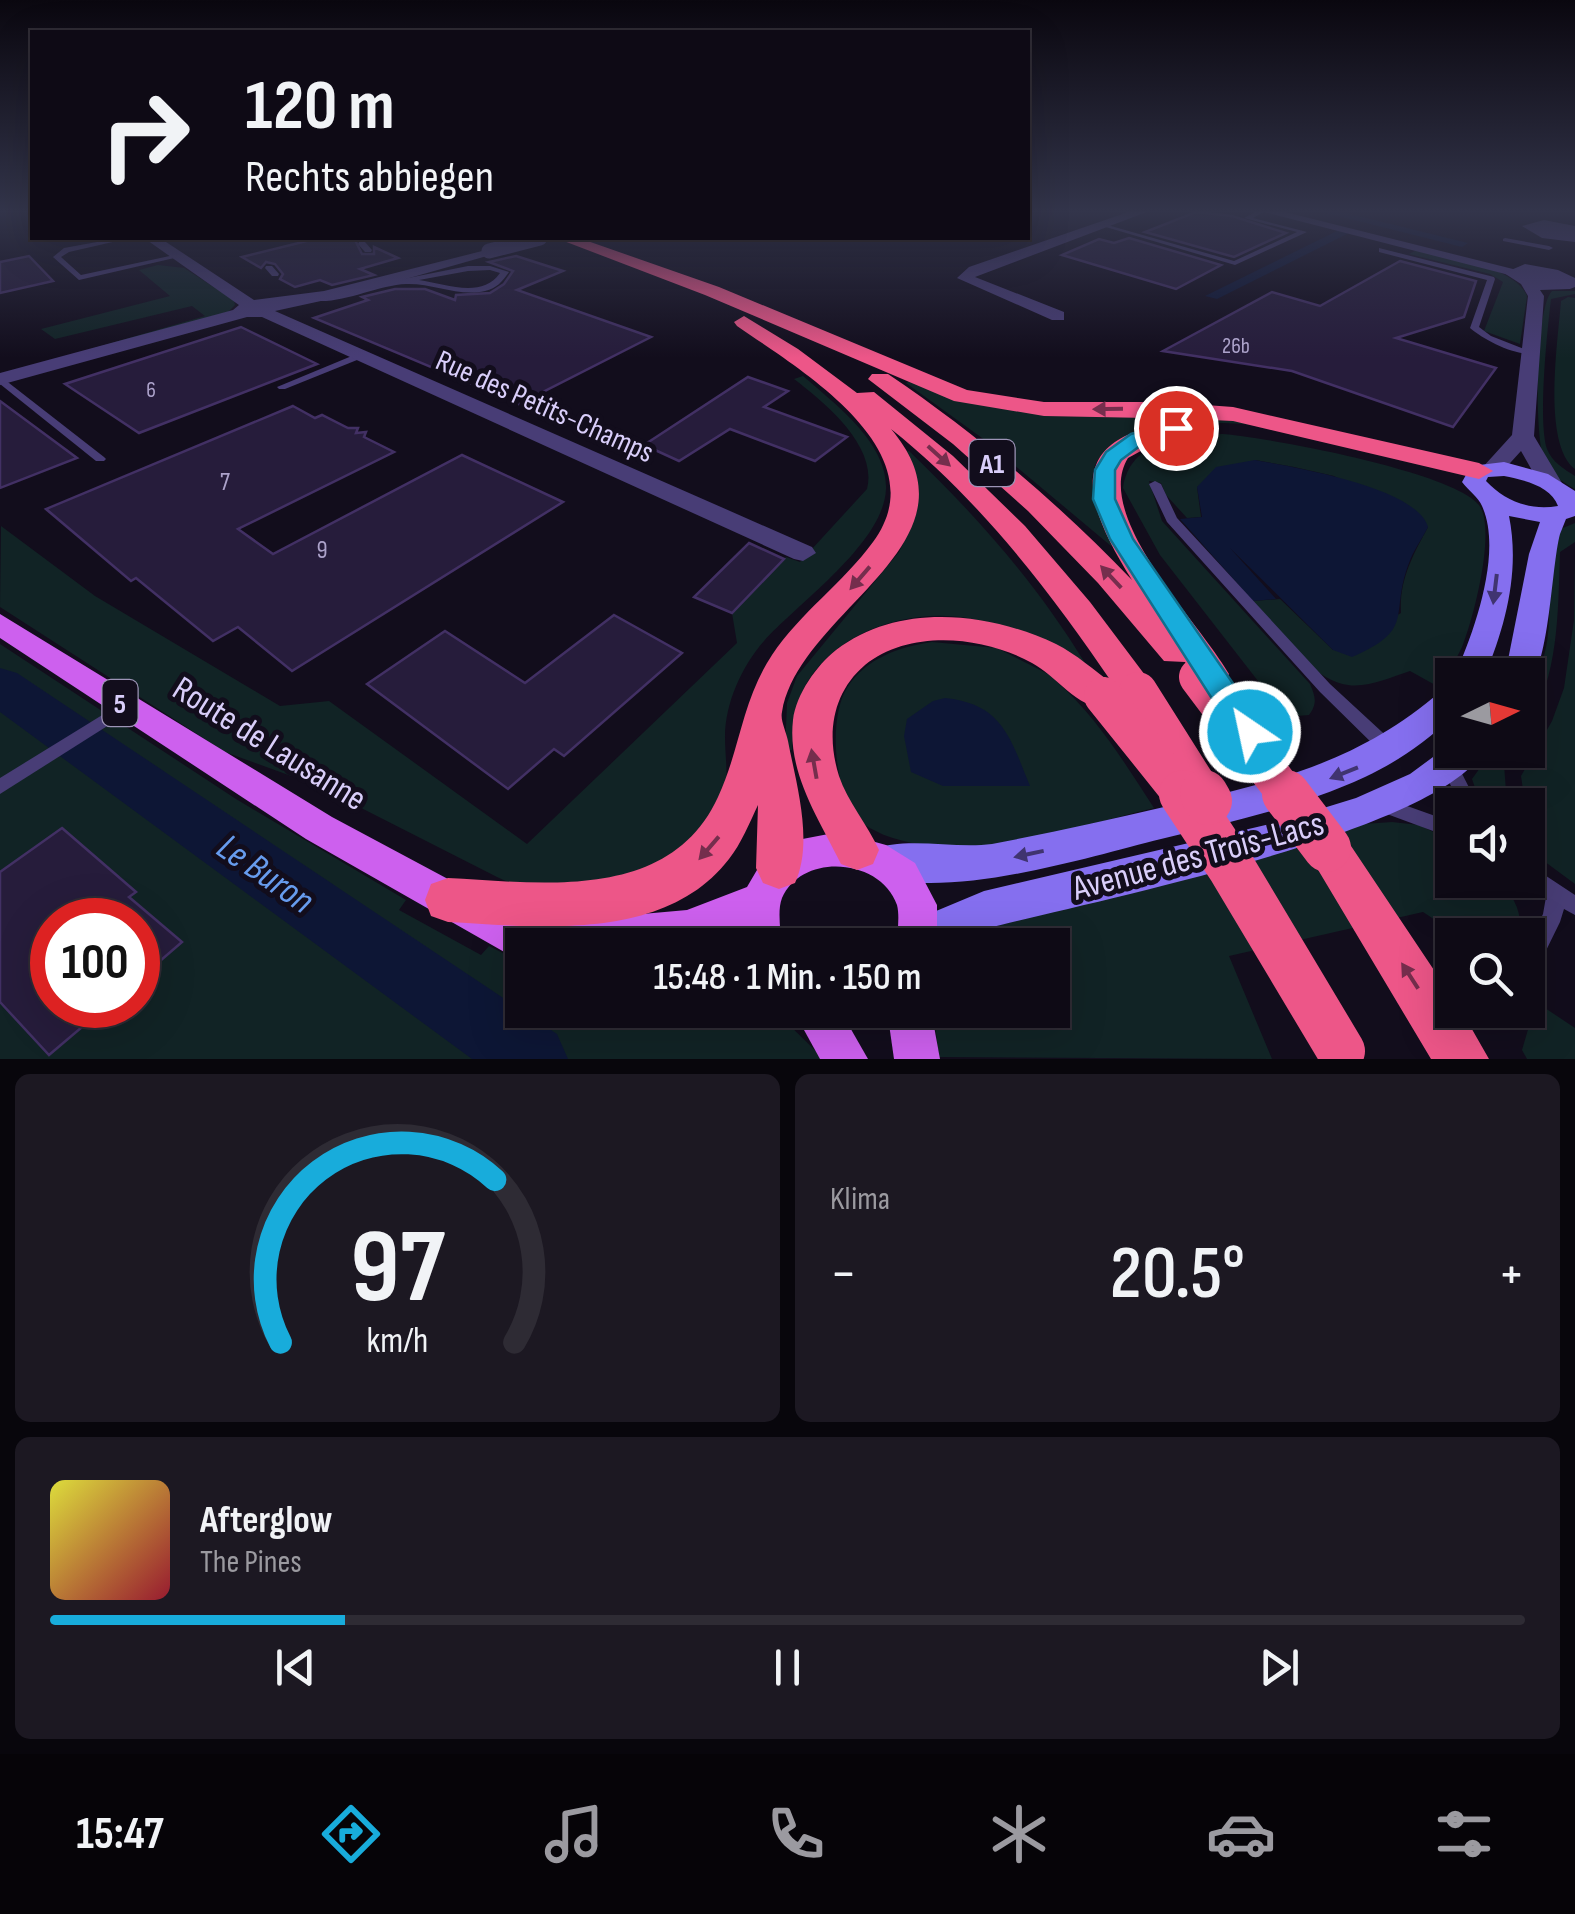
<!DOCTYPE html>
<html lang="de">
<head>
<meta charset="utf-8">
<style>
	:root { --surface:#0e0a15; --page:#1c1822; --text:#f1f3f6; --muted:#9b9aa0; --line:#2e2b34; --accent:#18acdb }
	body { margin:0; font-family:"Sofia Sans Condensed",sans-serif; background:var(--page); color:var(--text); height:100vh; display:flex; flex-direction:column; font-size:38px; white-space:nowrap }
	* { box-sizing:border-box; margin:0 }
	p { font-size:32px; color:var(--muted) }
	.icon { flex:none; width:55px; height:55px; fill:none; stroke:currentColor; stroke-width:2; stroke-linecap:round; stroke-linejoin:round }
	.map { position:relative; height:1059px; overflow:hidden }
	.drawer { display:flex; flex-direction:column; gap:15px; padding:15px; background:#08060c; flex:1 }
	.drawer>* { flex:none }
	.hud { position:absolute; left:30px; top:30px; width:1000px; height:210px; border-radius:0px; box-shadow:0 10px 40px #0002,0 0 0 2px var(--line); background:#0e0a15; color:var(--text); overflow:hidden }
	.needle { width:65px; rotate:85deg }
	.controls { position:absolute; left:1435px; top:658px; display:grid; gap:20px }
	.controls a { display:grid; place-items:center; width:110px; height:110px; border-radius:0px; background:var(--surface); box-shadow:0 10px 40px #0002,0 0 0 2px var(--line); font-size:50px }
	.speed { position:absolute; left:30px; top:898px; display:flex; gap:20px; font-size:50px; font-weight:700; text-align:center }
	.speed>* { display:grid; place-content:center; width:130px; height:130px; border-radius:50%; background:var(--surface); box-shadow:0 10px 40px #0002,0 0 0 2px var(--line); line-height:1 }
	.speed .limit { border:15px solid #d22; background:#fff; color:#111 }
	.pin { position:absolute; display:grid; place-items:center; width:85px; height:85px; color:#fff; margin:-42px; border:5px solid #fff; border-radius:50%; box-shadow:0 2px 10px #0007 }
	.me { position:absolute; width:110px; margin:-55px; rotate:326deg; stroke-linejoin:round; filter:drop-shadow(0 0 8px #0008) }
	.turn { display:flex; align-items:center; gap:35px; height:210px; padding:0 50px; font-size:45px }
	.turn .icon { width:130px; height:130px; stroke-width:2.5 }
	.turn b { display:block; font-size:70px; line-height:85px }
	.big { font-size:75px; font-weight:600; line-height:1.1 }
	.drawer .widget { flex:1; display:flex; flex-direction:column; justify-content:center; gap:15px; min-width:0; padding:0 35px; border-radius:15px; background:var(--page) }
	.drawer .dial { align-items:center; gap:0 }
	.dial svg { height:260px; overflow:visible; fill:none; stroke:var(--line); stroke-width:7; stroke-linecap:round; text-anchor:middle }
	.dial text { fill:var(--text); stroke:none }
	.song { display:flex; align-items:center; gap:30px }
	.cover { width:120px; height:120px; border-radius:15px; background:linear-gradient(135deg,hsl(60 70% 55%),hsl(350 70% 35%)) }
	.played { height:10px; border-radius:5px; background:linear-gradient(90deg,var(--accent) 20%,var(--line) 20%) }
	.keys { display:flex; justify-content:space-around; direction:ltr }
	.heat { display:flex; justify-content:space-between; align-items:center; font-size:55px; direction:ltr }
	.drawer .tiles { flex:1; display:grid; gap:15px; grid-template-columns:1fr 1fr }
	.widget:last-child { grid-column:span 2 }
	.trip { position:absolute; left:505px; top:928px; width:565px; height:100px; border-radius:0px; background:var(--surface); box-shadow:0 10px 40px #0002,0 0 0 2px var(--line); font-weight:600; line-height:100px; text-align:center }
	.tab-bar { display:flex; height:160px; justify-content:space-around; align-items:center; background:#060408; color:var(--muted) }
	.tab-bar .icon { width:70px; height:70px }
	.tab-bar .active { color:var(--accent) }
	.tab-bar b { font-size:45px; color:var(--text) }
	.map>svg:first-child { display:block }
</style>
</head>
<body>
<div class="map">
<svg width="1575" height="1059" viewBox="0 0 1575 1059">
	<rect width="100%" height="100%" fill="#120d1c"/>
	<g fill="#112325" fill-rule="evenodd">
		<path d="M1417,250C1446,257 1515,266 1527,296L1520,344L1484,331L1503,282L1490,274L1409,254Z"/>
		<path d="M158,265L184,268L234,300L235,305L228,312L63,357L205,316L192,306L55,339L41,329L170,296L139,270Z"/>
		<path d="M1552,291H1575V294L1551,299C1547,333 1538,419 1547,449C1552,462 1564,469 1575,476V489C1564,483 1551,475 1545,463C1534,439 1535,308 1552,291Z"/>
		<path d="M1568,297L1575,298V469C1542,444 1558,340 1561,301Z"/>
		<path d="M803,376C834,403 888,443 886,489C884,543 798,603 764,641C742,666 725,703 725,737C725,757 729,778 724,798C719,815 663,873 647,879C636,884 531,888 518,886C511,884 504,880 497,877L316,785L225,752L0,607L1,526L95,596L280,706L329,701L527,844L737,643L732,613L786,557L800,562L867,489C878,446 824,402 794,379Z"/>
		<path d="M910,381L957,398L1185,412L1262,426C1217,421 1191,421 1148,436C1137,440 1122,442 1111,448C1074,468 1102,520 1116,545L1111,546L982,438L906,383Z"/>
		<path d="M1222,434C1267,437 1454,472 1479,505C1497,529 1473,621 1462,647C1455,662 1447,674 1437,686L1410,671C1391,677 1368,688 1348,685C1310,680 1277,627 1253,601L1280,599L1333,650L1401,613C1399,580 1413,555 1428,527L1334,476L1294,467L1255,460L1197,487L1201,517L1187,518L1166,495L1161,483L1149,481L1162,521L1310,684C1315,696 1318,703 1309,715L1286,717L1160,555L1123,488C1130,440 1181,436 1222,434Z"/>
		<path d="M909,451C976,515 1036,583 1085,663C1052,649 1019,632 985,622C921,603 833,628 803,690C794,708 794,730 792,750L785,751L787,703L797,676L899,552C921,511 913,495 902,452Z"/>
		<path d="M1575,523V542L1560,552C1558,618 1558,674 1528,727C1527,695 1545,667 1548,634C1552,599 1546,563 1558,530Z"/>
		<path d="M1575,555V884L1529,850L1539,843L1528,824L1521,776L1552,721L1564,688L1574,620Z"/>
		<path d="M932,642L997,648L1058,679L1056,681C1097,717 1124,762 1154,808C1069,828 970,867 884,835C876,831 864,826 858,819C834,792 828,718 847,688C866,658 899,647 932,642Z"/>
		<path d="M0,644L236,799L406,900L399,910L481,955L489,946L522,963V1010H767L782,1018L824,1059H0ZM52,920H138V1005H52Z"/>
		<path d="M1493,750H1510L1506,758L1497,759L1504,764L1507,805H1481L1472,779Z"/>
		<path d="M1392,822L1419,825L1452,841V880H1501C1513,897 1524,914 1519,935H1458L1423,912L1229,956L1272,1059L939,1057L933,1010H1052V945H962L986,929L1363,824Z"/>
		<path d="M1536,1002L1575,1028V1059H1527L1522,1050Z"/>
	</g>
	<g fill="#0d1635">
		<path d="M1255,460C1293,467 1417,487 1428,527C1422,539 1413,551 1409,563C1389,615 1417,629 1352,657L1333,650L1230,548L1276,599L1253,601L1180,519L1202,517L1197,487L1216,467Z"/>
		<path d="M945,698C1003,704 1010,738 1030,786H943L911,772L904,736L907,719L933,701Z"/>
	</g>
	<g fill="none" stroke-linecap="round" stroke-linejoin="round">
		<g fill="#0d1635" fill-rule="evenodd">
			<path d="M1314,210H1334L1468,243L1462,247Z"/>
			<path d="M1339,230L1349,233L1217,299L1205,296Z"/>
		</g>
		<path fill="#0d1635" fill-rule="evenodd" d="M0,668L17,673L557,1034L568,1059H472L0,712Z"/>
	</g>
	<g fill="#261c3b" stroke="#423064" stroke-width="2.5">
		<path d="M1196,212L1232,216L1286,233L1234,257L1145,232Z"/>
		<path d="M319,238H354L362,254H374V247L398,258L360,269L374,275L332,285L320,280L295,287L280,279L283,274L275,264L266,262L261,268L242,257Z"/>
		<path d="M1129,238L1221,265L1176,289L1062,255L1099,239L1114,243Z"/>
		<path d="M29,256L53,281L0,293V262Z"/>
		<path d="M516,256L563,271L517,290L651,337L519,404L314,318L368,300L362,297L395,289H425L455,300L456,295L490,293L504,284L513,271L489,262Z"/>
		<path d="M1400,261L1476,281L1464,317L1396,338L1496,368L1453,427L1292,371L1163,351L1272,292L1320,306Z"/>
		<path d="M241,327L317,364L139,433L65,384Z"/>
		<path d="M748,377L788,391L764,407L847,437L815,461L730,429L679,461L644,445Z"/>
		<path d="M0,401L77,458L0,488Z"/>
		<path d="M293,406L315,418L322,415L348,428H358L356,433L366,432L364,437L394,452L238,529L273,554L462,455L563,502L292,671L238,627L213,641L136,578L131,581L46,509Z"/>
		<path d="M749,543L784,559L732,613L694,597Z"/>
		<path d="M614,615L682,653L564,756L554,749L508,789L367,684L445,631L525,683Z"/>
		<path d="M62,828L136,892L129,897L182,942L138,980V920H52V1005H108L49,1055L0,1002V872Z"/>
	</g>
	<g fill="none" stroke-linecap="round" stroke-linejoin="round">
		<g fill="#483d76" fill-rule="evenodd">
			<path d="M1259,210H1267L1253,218L1307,232L1235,265L1099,225L1104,224L1234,261L1297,232L1244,218Z"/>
			<path d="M119,238H130L69,252L61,257L81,275L179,254L183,256L79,280L53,257L64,248Z"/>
			<path d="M1505,238L1549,246L1553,248L1549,250L1503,241V239Z"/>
			<path d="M359,242H365L372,250L371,252H365L358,244Z"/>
			<path d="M1379,248L1494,277L1495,279L1479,327L1491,336L1534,353C1517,357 1484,340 1470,328L1487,280L1379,252Z"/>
			<path d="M266,266H272L279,274L278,276H272L265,268Z"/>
			<path d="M468,266H490L509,272C502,282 497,288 485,291C458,297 433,283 406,284C376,285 335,308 306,299L310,297L330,295L388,283L381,282V278H384L403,279ZM490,270L500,273C482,299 446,284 419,280L468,271Z"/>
			<path d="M359,353L364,356L362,358L285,389H279L277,387Z"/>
			<path d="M0,376L104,457L106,459L104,461H96L0,384Z"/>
			<path d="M1155,481L1161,484L1177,518L1330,684L1394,743L1396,748L1394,753L1388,755L1382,753L1320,692L1167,522L1149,484Z"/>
			<path d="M125,701L131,703L133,707L131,711L0,794V778Z"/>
			<path d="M1450,760L1456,762L1478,805H1460L1442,767L1444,762Z"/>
			<path d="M1382,797L1452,822V838L1376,810L1373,805L1376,800Z"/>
			<path d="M1528,864L1575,895V915L1564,909L1560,922L1535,973L1528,976V945L1543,914L1546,897L1522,880H1528Z"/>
		</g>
		<g fill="#483d76" fill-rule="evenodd">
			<path d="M1134,210H1152L975,277L1064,312V320H1052L957,278L969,267Z"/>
			<path d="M1256,210H1277L1521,271L1513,276Z"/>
			<path d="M144,238H160L254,300L324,291L494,248V254L353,294L275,311L812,547L816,553L803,561L794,559L262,317H247L0,385V373L233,310L239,305Z"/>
		</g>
		<g fill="#483d76" fill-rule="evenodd">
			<path d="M1544,220L1575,226V242L1542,238L1522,226Z"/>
			<path d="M1525,264L1558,270L1575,278V287L1570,289L1540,290L1544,296L1534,436L1562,483L1550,490L1542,488L1521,451L1501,473L1493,475L1482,468L1512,435L1528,296L1521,284L1504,273Z"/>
		</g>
		<g fill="#856fef" fill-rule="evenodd">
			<path d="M1504,462L1548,474L1575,491V516L1566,519L1560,534C1551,568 1550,663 1528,684V675H1505L1529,554L1540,522L1509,516C1520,570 1506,625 1485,675H1455C1474,632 1503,552 1482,506C1479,498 1468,490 1462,482L1471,466ZM1504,476C1524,480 1551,486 1558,506C1530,511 1505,501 1486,481L1488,477Z"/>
			<path d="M1452,687V717C1426,742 1397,762 1365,777C1300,807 1230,822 1161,839C1085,858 944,902 870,874L864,862L870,850C906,836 953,849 992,844C1050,833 1107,820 1164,807C1270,783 1357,764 1441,691Z"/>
			<path d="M1452,743V750H1484C1441,832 1085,903 988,928L949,945H902L899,938L905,924L984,891L1278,822L1356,798L1410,774Z"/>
		</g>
		<g fill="#cd60ee" fill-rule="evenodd">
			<path d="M0,614L332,817L504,909L620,916L687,910L747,887L764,858L792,841L839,832L886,845L915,863L937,905V945H897C897,933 900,917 897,905C881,858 802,852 782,898C777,911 781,930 781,945H741V928L699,945H522V962L306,839L0,638Z"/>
			<path d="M793,1010H840L868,1059H820Z"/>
			<path d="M887,1010H931L940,1059H894Z"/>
		</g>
		<g fill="#ed5688" fill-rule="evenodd">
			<path d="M556,238H579L719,287L967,390L1044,402H1165L1233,407L1479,463L1493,471L1479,479L1233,421L1212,420L1219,426L1215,431L1161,440L1128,458C1092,516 1201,624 1229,674L1224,683L1211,687L1198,683L1185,662L1164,661L1098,583L1028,511L953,444L868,379L872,374H888C977,434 1058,503 1132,580C1072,485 1071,430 1200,419L1044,416L954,401L705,295Z"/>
			<path d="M744,316L798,349L857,393L874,392L953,456L1025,526L1090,602L1157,691L1151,701L1138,705L1122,696L1116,706C1083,717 1060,678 1032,663C983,636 910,629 865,665C832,693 826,735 839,776C847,801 868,825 879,850L873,864L857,870L841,864C819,819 787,773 793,720C796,694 817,665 836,650C899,602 988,612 1056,644C1076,654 1095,671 1113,684C1050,591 979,499 891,429C989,544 799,609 782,712C780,720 786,731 788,741C796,783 814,842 795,883L779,889L763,883L756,868L758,805C750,822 741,844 729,859C665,942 540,927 448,922L431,916L425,900L431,884L448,878C543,883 670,902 718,797C740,750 742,700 772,655C800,613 843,583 873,542C940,451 799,369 737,326L734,322Z"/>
			<path d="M1327,828L1343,834L1452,997V1010H1461L1489,1059H1431L1305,848L1311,834Z"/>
		</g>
		<path stroke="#483d76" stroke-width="15" d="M489,251L540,238"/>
		<g stroke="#ed5688" stroke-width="38">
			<path d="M1198,677L1288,797"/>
			<path d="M1138,691L1205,797"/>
			<path d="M1103,696L1184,797"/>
		</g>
		<g stroke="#ed5688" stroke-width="48">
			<path d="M1183,794L1231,867L1341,1051"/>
			<path d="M1204,794L1208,801"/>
			<path d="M1286,794L1327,848"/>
		</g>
	</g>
	<defs><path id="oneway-solid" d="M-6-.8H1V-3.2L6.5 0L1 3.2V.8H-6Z" transform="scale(2.5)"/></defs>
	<g fill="#752e4d">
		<use href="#oneway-solid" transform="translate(1108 409) rotate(179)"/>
		<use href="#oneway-solid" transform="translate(939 456) rotate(42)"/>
		<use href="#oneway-solid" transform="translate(1111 577) rotate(-133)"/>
		<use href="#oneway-solid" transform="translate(860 578) rotate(131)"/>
		<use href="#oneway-solid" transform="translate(814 764) rotate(-100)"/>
		<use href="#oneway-solid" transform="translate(709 848) rotate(131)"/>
		<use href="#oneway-solid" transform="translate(1410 976) rotate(-123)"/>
	</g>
	<g fill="#403470">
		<use href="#oneway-solid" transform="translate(1495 589) rotate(97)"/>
		<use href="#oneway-solid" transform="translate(1344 773) rotate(158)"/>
		<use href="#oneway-solid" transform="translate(1029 854) rotate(168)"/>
	</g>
	<linearGradient id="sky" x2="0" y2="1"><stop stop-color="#0a070f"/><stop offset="0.59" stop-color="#33354b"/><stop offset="1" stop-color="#33354b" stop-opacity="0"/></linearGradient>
	<rect width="1575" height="358" fill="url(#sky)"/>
	<path fill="#18acdb" stroke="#10708e" stroke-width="2.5" d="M1176,422L1183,424V432L1144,443L1121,460L1115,470V499L1133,539L1261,724L1265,732L1261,741L1250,744L1239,741L1110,539L1093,499L1095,470L1106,452L1131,434Z"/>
	<g text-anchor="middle" stroke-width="10" stroke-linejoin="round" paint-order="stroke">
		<g font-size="22" fill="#aca2ca">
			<text x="1236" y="353">26b</text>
			<text x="151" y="397">6</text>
		</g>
		<g font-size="25" fill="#aca2ca">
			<text x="225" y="490">7</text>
			<text x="322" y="558">9</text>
		</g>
		<g fill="#120d1c" stroke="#9d94b7" stroke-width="2.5">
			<rect x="969.5" y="440" width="45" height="46" rx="8"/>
			<rect x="102.5" y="680" width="35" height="46" rx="8"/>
		</g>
		<g font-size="28" font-weight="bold" fill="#d9cefa">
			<text x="992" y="473">A1</text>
			<text x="120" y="713">5</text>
		</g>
		<g font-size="30" fill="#d9cefa" stroke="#120d1c">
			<text transform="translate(545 406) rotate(24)" y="10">Rue des Petits-Champs</text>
		</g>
		<g font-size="35" fill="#d9cefa" stroke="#120d1c">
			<text transform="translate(270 743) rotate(32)" y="12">Route de Lausanne</text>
			<text transform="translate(1198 855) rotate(-15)" y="12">Avenue des Trois-Lacs</text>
		</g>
		<g font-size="38" font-style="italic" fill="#679cee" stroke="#120d1c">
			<text transform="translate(266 873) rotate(35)" y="13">Le Buron</text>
		</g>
	</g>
</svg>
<div class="controls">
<a><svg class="needle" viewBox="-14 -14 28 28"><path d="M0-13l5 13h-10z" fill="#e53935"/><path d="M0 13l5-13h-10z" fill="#9b9aa0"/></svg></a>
<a><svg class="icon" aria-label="sound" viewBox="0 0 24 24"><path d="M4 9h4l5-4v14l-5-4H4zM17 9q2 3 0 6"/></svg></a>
<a><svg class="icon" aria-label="search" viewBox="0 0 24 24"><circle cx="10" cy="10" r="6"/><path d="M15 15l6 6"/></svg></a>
</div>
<div class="speed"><div class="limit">100</div></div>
<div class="pin" style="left:1176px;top:428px;background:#d93025"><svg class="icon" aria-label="arrive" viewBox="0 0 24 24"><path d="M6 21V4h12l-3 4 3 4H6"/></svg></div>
<svg class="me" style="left:1250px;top:732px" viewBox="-20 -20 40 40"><circle r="17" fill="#18acdb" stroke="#fff" stroke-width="3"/><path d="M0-11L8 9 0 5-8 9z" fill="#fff"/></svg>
<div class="trip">15:48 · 1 Min. · 150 m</div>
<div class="hud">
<div class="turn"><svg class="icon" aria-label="right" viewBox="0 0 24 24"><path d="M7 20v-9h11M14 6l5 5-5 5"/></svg><div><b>120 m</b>Rechts abbiegen</div></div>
</div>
</div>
<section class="drawer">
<div class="tiles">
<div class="widget dial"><svg viewBox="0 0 100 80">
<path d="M14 69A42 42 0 1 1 86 69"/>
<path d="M14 69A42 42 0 0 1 80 19" stroke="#18acdb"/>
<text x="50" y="56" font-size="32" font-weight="700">97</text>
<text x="50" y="72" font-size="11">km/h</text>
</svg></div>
<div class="widget"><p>Klima</p>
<div class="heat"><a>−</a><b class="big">20.5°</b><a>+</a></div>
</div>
<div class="widget">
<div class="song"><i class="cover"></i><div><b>Afterglow</b><p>The Pines</p></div></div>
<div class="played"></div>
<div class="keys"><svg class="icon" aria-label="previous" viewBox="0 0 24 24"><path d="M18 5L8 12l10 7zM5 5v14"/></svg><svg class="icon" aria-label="pause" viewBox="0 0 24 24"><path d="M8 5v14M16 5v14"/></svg><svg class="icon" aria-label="next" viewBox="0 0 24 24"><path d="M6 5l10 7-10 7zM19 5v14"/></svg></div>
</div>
</div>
</section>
<nav class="tab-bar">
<b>15:47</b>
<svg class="icon active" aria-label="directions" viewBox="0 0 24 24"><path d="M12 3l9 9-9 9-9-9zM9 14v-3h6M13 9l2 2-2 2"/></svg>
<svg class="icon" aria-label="music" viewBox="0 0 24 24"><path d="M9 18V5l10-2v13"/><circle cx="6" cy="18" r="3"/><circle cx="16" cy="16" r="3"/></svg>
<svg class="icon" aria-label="phone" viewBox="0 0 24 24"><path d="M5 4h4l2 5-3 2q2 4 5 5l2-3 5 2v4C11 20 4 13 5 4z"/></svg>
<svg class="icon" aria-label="climate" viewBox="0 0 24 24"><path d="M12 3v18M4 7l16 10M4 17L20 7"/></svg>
<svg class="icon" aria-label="car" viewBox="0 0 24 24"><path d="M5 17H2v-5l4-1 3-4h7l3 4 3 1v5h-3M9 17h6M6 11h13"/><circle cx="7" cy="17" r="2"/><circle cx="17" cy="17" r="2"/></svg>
<svg class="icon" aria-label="filters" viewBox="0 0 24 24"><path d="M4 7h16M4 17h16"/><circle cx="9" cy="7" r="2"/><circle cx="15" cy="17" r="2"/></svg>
</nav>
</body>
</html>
